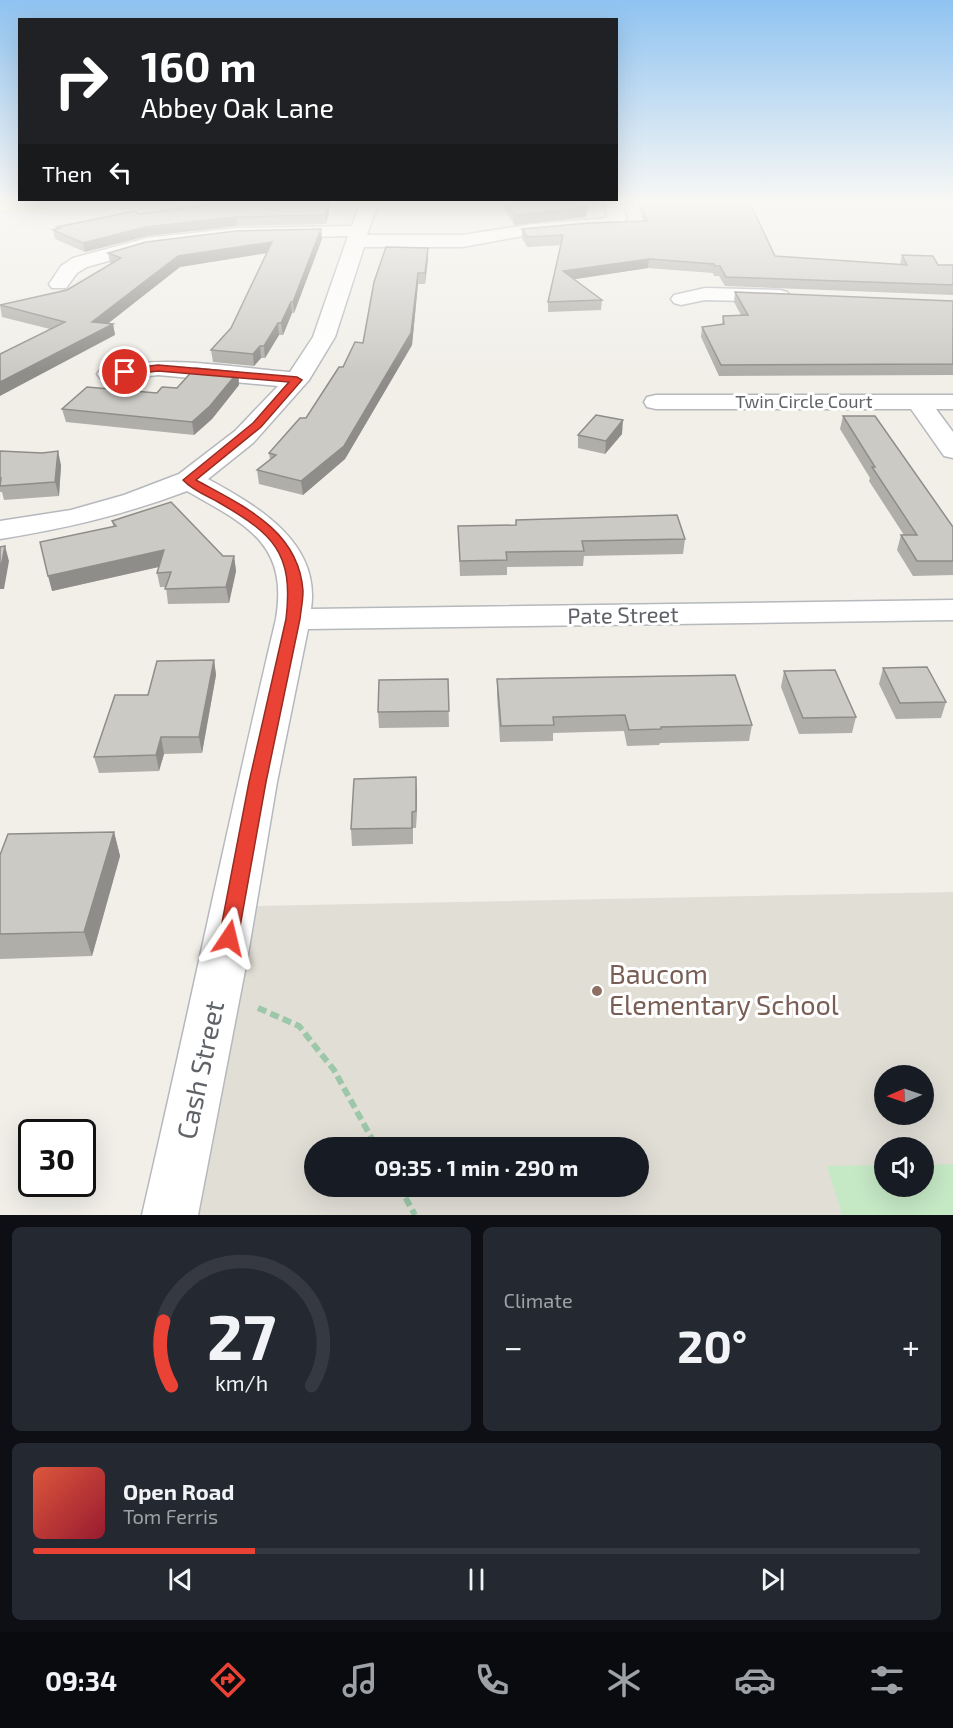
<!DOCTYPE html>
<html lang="en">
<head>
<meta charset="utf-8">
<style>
	:root { --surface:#171b24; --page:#242831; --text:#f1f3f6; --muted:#9ea1a6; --line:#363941; --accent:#ea4335 }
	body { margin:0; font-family:"Exo 2",sans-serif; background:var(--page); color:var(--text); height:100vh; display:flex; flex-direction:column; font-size:22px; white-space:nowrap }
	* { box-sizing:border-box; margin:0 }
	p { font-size:20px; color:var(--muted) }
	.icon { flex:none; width:33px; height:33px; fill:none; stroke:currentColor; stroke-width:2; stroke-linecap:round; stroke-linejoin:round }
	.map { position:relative; height:1215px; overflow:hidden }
	.sheet { display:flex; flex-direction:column; gap:12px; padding:12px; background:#0d0f14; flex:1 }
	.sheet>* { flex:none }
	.banner { position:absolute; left:18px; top:18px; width:600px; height:183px; border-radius:0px; box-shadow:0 6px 24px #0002; background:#202124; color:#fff; overflow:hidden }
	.needle { width:39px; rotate:268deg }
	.tools { position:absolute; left:874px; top:1065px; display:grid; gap:12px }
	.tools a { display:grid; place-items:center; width:60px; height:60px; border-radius:50%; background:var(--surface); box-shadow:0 6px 24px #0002; font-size:30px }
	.speed { position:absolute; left:18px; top:1119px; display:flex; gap:12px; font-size:30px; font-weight:700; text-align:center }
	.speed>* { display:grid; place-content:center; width:78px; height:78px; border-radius:50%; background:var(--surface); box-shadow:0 6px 24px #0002; line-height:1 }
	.speed .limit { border:3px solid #111; border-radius:9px; background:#fff; color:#111 }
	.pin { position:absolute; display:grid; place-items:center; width:51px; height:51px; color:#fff; margin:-26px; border:3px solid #fff; border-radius:50%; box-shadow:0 2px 6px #0007 }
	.me { position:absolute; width:66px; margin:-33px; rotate:10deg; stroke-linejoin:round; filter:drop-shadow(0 0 4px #0008) }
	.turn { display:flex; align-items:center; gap:21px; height:126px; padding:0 24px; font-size:27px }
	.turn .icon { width:78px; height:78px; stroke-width:2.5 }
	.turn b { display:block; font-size:42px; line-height:51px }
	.then { display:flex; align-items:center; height:57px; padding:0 24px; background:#0003; gap:12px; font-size:22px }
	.big { font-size:45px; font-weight:700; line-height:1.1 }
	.sheet .widget { flex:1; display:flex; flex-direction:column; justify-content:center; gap:9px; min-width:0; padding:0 21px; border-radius:9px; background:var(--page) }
	.sheet .dial { align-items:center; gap:0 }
	.dial svg { height:156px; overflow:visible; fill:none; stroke:var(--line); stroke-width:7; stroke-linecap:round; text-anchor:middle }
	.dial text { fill:var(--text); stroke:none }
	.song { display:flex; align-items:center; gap:18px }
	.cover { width:72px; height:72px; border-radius:9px; background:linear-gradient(135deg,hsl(10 70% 55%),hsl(350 70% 35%)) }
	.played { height:6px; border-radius:3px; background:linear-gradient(90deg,var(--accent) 25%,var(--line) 25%) }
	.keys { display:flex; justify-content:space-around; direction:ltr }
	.heat { display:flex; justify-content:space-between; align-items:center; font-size:33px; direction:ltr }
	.sheet .tiles { flex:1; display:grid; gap:12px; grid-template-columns:1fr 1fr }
	.widget:last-child { grid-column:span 2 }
	.trip { position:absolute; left:304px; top:1137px; width:345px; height:60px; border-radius:30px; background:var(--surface); box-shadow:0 6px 24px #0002; font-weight:700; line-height:60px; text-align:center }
	.tabs { display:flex; height:96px; justify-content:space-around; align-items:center; background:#090b0e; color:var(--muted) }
	.tabs .icon { width:42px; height:42px }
	.tabs .on { color:var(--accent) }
	.tabs b { font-size:27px; color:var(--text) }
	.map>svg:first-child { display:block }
</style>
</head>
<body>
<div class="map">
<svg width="953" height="1215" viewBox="0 0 953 1215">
	<rect width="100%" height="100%" fill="#f1efe8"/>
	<path fill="#e1ded6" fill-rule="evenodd" d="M953,892V1215H199L256,906ZM885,1076H924V1114H885ZM315,1148H639V1186H315ZM885,1148H924V1186H885Z"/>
	<path fill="#c5e8c5" d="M953,1164V1215H842L827,1166L885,1165V1186H924V1165Z"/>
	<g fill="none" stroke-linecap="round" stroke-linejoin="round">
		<defs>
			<g id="minor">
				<path d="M360,203H378L367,235H463L533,224L607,218L605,203H623L626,219L617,227L611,228L533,234L463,247H364L335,337L309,380L253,443L208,479C257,506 321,542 311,609L953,600V620L308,629L277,782L247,960L198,1215H142C188,1017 229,817 276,619C289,543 245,524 187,491C123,515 68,528 0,539V521L71,510L124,495L179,474L235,431L278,386L158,375L109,381L101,379L97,374L101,369C162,354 228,367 290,372L313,337L348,236L237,239L147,250L87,267L77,273L66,288H52L49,284L61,266L73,258L147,238L237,228L352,226Z"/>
				<path d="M943,203H953V209L947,208Z"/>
				<path d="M705,288L780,290L787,292L790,296L787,300L780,302L705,300L681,305L674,303L671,299L674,295Z"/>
				<path d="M656,395H953V409H936L953,432V458L944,456L911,409H656L647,407L644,402L647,397Z"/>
			</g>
			<path id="primary" d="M0,203H51L48,207L42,208L0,211Z"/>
		</defs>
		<use href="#minor" stroke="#b5b8bc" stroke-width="3"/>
		<use href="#primary" stroke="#f2c960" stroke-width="3"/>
		<g stroke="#9cc7a9" stroke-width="6" stroke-dasharray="9 4.5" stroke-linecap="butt">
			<path d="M258,1008L299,1026L334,1070L377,1148"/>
			<path d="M399,1186L415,1215"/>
		</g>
		<use href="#minor" fill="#fff" fill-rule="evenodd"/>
		<use href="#primary" fill="#fff2af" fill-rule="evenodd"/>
	</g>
	<g fill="#afaea9">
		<path d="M504,203H586V217L514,225L504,208Z"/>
		<path d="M639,203H750L775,256L900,264L902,255L938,265H953V295L725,286L719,276H714L713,273L648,268L574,279L602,300L601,310L548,312V302L561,245L527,247L522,238V229L643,221L639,209Z"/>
		<path d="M329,213L326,224L237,226L147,236L85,252L55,239L53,230L57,229V227L139,214Z"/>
		<path d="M321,229L322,239L294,313H292L283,335H279L265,358H261L254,366L213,362L211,350L231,328L267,253L180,267L108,323L113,324L115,335L50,329L2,317L0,305L67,290L112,264L110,263L108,253Z"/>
		<path d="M428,259L425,284H418L412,345L345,459L303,495L259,484L257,470L270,460L269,453L306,418L343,367L363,343Z"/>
		<path d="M735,292L953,301V375L719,376L701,337L702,327L722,324L723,316L741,315L734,302Z"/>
		<path d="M238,372L239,385L212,419L194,435L66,422L62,409L157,393Z"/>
		<path d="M843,416L953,527V575L913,576L897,550L901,535H904L869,481L870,478L840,429Z"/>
		<path d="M622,434L605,454L578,448V435Z"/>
		<path d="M0,451L61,465L59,496L4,500L2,492H0Z"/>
		<path d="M516,520L685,539L683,554L584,556L583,566L507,567V575L460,576L458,526L516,525Z"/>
		<path d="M112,521L223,556H234L236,571L229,603L168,604L166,587H160L157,573L159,567L52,591L113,526Z"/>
		<path d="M214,660L216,675L202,753L164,754L159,771L99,773L94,757L148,695Z"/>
		<path d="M883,668L946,702L941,718L896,719L879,684Z"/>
		<path d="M784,671L856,717L852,733L799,734L781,687Z"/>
		<path d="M448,679L449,727L379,728L378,712Z"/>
		<path d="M497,679L752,725L749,741L660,743L659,745L627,746L624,731L553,733V741L500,742L497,695Z"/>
		<path d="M417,794L416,828H413V844L352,846L351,829Z"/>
		<path d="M114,832L120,856L92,956L0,959V855Z"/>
	</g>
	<g fill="#8f8d8a">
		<path d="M329,204V213L326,224L325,215Z"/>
		<path d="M587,207L586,217L514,225V215Z"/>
		<path d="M236,217L237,226L147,236L85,252L83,243L145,227Z"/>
		<path d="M321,229L322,239L294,313L293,302Z"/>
		<path d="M272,242L273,252L180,267L96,333L113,324L115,335L0,396V382L92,322L178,256Z"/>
		<path d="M428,248V259L425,284V273Z"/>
		<path d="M649,259L648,268L563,281V271Z"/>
		<path d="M418,273V284L412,345L345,459L303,495L301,481Z"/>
		<path d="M291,302L292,313L283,335L281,323Z"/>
		<path d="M278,323L279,335L265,358L264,346Z"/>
		<path d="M260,346L261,358L254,366L253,354Z"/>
		<path d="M238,372L239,385L212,419L194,435L192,422Z"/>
		<path d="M623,420L622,434L605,454L606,441Z"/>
		<path d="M58,451L61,465L59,496L55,482Z"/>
		<path d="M5,546L9,561L4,589H0V572Z"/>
		<path d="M164,550L167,565L52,591L48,576Z"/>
		<path d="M234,556L236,571L229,603L226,587Z"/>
		<path d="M214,660L216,675L202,753L199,737Z"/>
		<path d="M161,737L164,754L159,771L156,755Z"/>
		<path d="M416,777L417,794L416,828Z"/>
		<path d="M114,832L120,856L92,956L84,932Z"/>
	</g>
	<g fill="#cccac5" stroke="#8f8d8a" stroke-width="1.5">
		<path d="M206,203H301L329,204L325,215L236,217L145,227L83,243L53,230L60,228L57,227L135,211L139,214L207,205Z"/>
		<path d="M507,203H586L587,207L514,215Z"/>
		<path d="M640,203H750L775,256L907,265L902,255L933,256L938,265H953V285L726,277L720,266H715L714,264L649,259L563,271L602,300L548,302L563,235L527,237L522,229L590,223L647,221Z"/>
		<path d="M321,229L293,302H291L281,323H278L264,346H260L253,354L211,350L231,328L272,242L178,256L92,322L113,324L0,382V354L65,322L0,305L67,290L121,258L108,253L146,242L236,231Z"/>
		<path d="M386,247L428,248L425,273H418L411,333L344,446L301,481L257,470L276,455L269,453L300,418H306L339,367H343L355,342L363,343L374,282Z"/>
		<path d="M735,292L953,301V364L721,365L702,327L724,324L723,316L748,315Z"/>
		<path d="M195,368L238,372L210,406L192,422L62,409L87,387L157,393L162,387L177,388Z"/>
		<path d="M596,415L623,420L606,441L578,435Z"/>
		<path d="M843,416H875L953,527V561H917L901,535H917L872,467H875Z"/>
		<path d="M0,451L42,453L58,451L55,482L0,486L1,478H0Z"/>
		<path d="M171,502L223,556H234L226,587L165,589L171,572L157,573L164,550L48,576L40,542L116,526L112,521Z"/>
		<path d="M677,515L685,539L582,541L584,551L506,552L507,560L460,561L458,526L516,525V520Z"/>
		<path d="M5,546L0,572V547Z"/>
		<path d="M214,660L199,737H161L156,755L94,757L115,695H148L157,661Z"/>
		<path d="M927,667L946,702L900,703L883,668Z"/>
		<path d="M835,670L856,717L803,718L784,671Z"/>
		<path d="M735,675L752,725L661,727V729L629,730L625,715L553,717L554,725L501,726L497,679Z"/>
		<path d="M448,679L449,711L378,712L379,680Z"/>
		<path d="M416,777V811L412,812V828L351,829L354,779Z"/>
		<path d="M114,832L84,932L0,934V855L8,834Z"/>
	</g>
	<linearGradient id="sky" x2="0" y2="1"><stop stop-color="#8fc3f1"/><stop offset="0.54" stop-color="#f9f8f5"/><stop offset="1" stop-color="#f9f8f5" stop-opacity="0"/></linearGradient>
	<rect width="953" height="373" fill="url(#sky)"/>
	<path fill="#ea4335" stroke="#982c22" stroke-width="1.5" d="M158,365L297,377L302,380L261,427L196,480C243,506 299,530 303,591C303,600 301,610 300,619L266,782L238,938L235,943L229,946L222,943L219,938L249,782L286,619C294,552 273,534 218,502C207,496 192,490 183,480L253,423L289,382L158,371L125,375L120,372L125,369Z"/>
	<circle fill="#8d6e63" stroke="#fff" stroke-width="2" cx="597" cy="991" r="6"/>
	<g text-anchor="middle" stroke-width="6" stroke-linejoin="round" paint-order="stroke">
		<g font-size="18" fill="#5f6368" stroke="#fff">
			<text x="804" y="408">Twin Circle Court</text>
		</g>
		<g font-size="22" fill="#5f6368" stroke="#fff">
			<text transform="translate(623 615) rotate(-1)" y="8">Pate Street</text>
		</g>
		<g font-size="27" fill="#785e54" stroke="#fff" text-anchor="start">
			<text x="609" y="984">Baucom<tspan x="609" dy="31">Elementary School</tspan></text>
		</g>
		<g font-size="27" fill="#5f6368" stroke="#fff">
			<text transform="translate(201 1070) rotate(-78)" y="9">Cash Street</text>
		</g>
	</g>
</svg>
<div class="tools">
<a><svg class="needle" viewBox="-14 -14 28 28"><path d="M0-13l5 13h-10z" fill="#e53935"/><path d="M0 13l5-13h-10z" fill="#9ea1a6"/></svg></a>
<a><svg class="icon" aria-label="sound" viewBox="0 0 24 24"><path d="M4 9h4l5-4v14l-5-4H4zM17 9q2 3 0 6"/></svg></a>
</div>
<div class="speed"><div class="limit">30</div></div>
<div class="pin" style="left:125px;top:372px;background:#d93025"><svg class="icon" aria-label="arrive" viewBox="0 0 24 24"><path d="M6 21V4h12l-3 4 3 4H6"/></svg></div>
<svg class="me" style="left:229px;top:938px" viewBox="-20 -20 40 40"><path d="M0-17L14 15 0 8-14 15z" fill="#ea4335" stroke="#fff" stroke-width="4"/></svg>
<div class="trip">09:35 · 1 min · 290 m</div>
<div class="banner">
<div class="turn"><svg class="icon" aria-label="right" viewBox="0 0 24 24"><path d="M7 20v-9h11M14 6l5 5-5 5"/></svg><div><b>160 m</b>Abbey Oak Lane</div></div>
<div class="then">Then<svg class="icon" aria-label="left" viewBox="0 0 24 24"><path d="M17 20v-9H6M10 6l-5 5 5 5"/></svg></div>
</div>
</div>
<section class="sheet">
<div class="tiles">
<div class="widget dial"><svg viewBox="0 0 100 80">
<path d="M14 69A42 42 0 1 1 86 69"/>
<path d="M14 69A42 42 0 0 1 10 36" stroke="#ea4335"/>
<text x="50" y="56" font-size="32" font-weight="700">27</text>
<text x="50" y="72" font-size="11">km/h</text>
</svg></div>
<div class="widget"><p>Climate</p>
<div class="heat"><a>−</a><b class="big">20°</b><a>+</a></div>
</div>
<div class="widget">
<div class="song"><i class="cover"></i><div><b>Open Road</b><p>Tom Ferris</p></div></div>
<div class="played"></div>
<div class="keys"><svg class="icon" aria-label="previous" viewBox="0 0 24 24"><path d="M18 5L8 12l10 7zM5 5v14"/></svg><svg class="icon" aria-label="pause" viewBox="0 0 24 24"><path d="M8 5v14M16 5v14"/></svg><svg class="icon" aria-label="next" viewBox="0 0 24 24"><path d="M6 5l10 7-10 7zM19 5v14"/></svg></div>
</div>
</div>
</section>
<nav class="tabs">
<b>09:34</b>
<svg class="icon on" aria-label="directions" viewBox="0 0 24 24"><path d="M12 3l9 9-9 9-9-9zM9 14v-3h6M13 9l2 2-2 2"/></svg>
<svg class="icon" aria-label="music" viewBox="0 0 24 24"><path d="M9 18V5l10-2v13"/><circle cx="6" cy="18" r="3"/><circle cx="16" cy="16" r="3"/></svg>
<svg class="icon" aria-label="phone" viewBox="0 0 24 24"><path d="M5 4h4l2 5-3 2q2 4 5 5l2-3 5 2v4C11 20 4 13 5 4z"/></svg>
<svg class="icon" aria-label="climate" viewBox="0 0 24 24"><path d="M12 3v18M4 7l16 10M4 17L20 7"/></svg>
<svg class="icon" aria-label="car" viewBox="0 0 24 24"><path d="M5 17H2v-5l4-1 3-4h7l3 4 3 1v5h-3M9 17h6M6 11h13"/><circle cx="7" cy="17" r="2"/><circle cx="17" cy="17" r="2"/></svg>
<svg class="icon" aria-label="filters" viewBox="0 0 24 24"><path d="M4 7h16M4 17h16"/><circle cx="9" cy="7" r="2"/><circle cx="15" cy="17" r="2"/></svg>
</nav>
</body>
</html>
